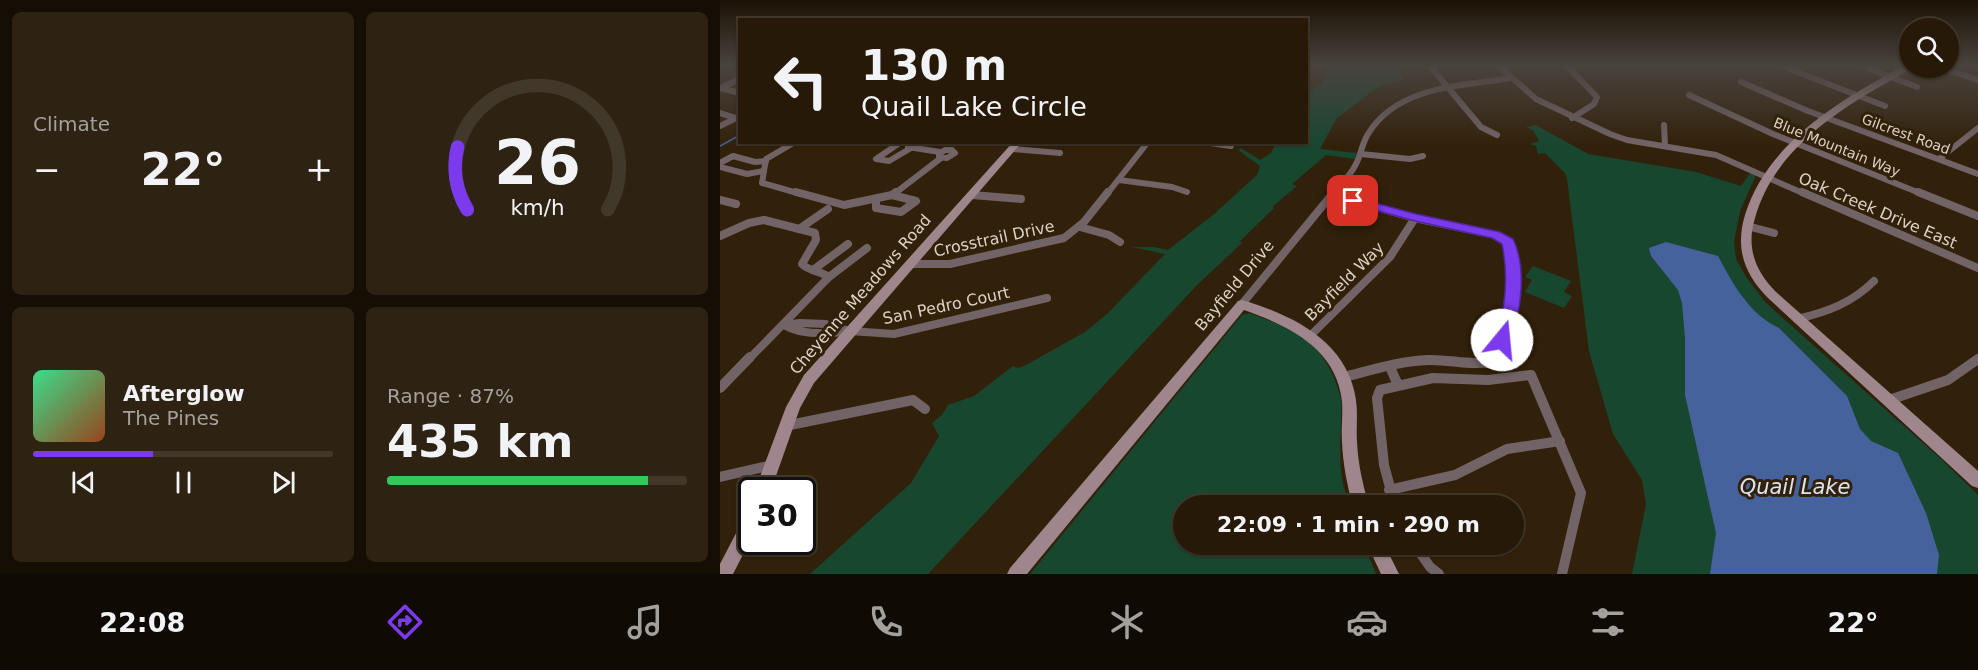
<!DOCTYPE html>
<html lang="en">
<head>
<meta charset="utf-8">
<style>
	:root { --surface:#261908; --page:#2e2212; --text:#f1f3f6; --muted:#a4a09c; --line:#423829; --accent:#7c3aed }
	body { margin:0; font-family:"DejaVu Sans",sans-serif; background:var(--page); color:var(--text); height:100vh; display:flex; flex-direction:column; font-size:22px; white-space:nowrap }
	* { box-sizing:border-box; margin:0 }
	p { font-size:20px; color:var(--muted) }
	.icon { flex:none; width:33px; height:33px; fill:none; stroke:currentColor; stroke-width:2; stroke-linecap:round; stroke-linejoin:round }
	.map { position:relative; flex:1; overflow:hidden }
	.side { display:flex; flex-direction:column; gap:12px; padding:12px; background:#150e04; width:720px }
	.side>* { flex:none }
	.hud { position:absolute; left:18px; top:18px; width:570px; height:126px; border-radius:0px; box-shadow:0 2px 4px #0004,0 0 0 2px var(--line); background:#261908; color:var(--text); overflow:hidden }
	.tools { position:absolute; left:1179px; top:18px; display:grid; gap:12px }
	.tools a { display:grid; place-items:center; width:60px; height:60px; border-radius:50%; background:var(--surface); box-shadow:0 2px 4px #0004,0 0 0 2px var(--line); font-size:30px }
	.speed { position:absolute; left:18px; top:477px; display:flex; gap:12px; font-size:30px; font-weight:700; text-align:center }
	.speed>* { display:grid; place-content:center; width:78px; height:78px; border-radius:50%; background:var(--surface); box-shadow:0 2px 4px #0004,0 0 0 2px var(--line); line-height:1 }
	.speed .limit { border:3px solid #111; border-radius:9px; background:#fff; color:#111 }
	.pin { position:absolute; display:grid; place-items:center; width:51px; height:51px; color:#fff; margin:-26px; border-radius:12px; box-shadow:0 3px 9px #0006 }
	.me { position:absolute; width:66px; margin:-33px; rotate:17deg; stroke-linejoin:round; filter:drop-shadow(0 0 4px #0008) }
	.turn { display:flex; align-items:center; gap:21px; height:126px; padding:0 24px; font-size:27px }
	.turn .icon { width:78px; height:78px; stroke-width:2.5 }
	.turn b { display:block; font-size:42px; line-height:51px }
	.big { font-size:45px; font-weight:600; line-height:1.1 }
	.side .tile { flex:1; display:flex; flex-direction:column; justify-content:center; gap:9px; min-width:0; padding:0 21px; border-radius:9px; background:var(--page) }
	.side .dial { align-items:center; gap:0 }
	.dial svg { height:156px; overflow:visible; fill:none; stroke:var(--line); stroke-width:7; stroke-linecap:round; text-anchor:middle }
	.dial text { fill:var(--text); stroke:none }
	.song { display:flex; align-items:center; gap:18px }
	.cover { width:72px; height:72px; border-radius:9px; background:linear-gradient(135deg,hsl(150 70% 55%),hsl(20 70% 35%)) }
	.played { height:6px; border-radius:3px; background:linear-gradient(90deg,var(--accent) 40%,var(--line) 40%) }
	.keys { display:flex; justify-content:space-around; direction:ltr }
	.heat { display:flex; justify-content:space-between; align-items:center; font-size:33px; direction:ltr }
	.charge { height:9px; border-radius:4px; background:linear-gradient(90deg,#34c759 87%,var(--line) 0) }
	.side .tiles { flex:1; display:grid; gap:12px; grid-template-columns:repeat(2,1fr) }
	.trip { position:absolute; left:453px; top:495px; width:351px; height:60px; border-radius:30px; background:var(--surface); box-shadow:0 2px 4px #0004,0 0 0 2px var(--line); font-weight:600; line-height:60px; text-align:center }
	.tab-bar { display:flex; height:96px; justify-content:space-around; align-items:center; background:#0f0a03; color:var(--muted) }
	.tab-bar .icon { width:42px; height:42px }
	.tab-bar .current { color:var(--accent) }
	.tab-bar b { font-size:27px; color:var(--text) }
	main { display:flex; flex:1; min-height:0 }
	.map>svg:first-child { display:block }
</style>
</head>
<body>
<main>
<section class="side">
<div class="tiles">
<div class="tile"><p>Climate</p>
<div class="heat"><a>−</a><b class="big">22°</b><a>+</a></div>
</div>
<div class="tile dial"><svg viewBox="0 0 100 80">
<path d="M14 69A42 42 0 1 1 86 69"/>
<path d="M14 69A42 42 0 0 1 9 37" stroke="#7c3aed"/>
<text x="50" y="56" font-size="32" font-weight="700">26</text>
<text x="50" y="72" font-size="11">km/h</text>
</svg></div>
<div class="tile">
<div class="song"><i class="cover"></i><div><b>Afterglow</b><p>The Pines</p></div></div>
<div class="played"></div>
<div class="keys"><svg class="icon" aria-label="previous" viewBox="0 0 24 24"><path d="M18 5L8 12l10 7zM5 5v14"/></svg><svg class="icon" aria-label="pause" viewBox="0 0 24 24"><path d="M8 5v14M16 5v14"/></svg><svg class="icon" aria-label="next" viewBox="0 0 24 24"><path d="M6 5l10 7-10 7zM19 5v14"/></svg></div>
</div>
<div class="tile"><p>Range · 87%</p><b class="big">435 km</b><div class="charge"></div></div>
</div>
</section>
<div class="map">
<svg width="1258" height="574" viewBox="0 0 1258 574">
	<rect width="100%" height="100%" fill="#32210a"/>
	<g fill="#184730">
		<path d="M607,66H670L680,72L684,79L659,86L616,119L600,149L637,153L635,159L606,155L572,184L577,186L553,206L554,208L520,241L522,243L477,285L208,574H90L191,483L219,436L212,423L222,415L228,405L254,396L293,366L298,368L306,365L365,332L388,313L445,254L412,247H434L448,250L493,215L537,175L540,166L518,150L521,148L540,160L551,153L556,143L586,142L587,92C600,86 605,81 607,66Z"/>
		<path d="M816,125L868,154L976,172L1021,186L1031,172L1036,175L1020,211L1014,242L1016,259L1026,277L1046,303L1222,460L1258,495V574H912L926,504L922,480L893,434L869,351L847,179L845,173L825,153L818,154L816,146L810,144L819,141L813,130L806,127Z"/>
		<path d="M813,266L851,281L844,292L852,296L844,308L805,292L812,280L805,277Z"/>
		<path d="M529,313C579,331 608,345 621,400C622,407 621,416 621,423C620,443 619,465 623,484C624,491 629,498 631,505L464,506V544L644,545L656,574H310L522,315Z"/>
	</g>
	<path fill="#46629d" d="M946,242L998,256C1012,283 1030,315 1059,328L1127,396L1140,429L1151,441L1178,453L1206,513L1219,555L1217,574H990L996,533L965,395V338L962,303L958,290L931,256L929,248Z"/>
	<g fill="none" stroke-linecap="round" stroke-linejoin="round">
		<path stroke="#46629d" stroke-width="1.5" d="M0,146L20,135"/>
		<g stroke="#726367" stroke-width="6">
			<path d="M710,66L761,127L777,135"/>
			<path d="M779,66L816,99L890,134L907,140L996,155L1085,194"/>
			<path d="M847,66L877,97L874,104L852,118"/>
			<path d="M1062,66L1165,106"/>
			<path d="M1142,66L1197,87"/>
			<path d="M1223,68L1258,80"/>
			<path d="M1021,82L1088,111L1258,174"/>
			<path d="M0,88L20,79"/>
			<path d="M0,88L20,93"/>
			<path d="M969,95L1053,134L1202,194"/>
			<path d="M0,113L16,118"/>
			<path d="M944,125L945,146"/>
			<path d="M0,126L20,116"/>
			<path d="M75,142L46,159L42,183L81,194"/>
			<path d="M483,142L511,146"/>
			<path d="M178,144L156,159L169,161L191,148"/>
			<path d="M188,147L220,152"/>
			<path d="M292,149L340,153"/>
			<path d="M225,150H232L235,153L227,158L219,157V154Z"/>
			<path d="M641,154L690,159L703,156"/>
			<path d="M1219,159L1258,128"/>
			<path d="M0,163L13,156L35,162L46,161"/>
			<path d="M0,167L27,174L44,171"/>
			<path d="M399,180L452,187L467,192"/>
			<path d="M174,194L221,158"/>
			<path d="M387,194L428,142"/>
			<path d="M613,194C621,184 631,175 636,164C641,155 642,143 648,134C677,86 741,86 790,78"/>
		</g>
		<g stroke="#726367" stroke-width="8">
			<path d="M76,192L124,205L172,195L176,192"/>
			<path d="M1082,192L1258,268"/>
			<path d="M1198,192L1258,216"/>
			<path d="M252,195L301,199"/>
			<path d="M613,195L695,218L776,235L788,242C800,278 796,328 772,359"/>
			<path d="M156,199V208L181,212L196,201L172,195"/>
			<path d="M0,200L16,204"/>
			<path d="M1027,226L1054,233"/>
			<path d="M360,227L389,235L400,242"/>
			<path d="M79,229L108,209"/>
			<path d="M0,236L29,223L44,220L95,233L96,240L82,264C88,271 101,271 109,277L29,359"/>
			<path d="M190,264H230L344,238L364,222L388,192"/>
			<path d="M93,270L128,244"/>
			<path d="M109,277L147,248"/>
			<path d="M522,304L614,192"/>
			<path d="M1077,319C1107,312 1132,303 1154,281"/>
			<path d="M80,323L106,324L130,331C110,334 82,336 64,325Z"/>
			<path d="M130,331L174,334L327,298"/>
			<path d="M592,334L670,257L695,218"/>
		</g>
		<g stroke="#726367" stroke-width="10">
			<path d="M670,367L678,385"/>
			<path d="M624,377C652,370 680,361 708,360C729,359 749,366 770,362L774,357"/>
			<path d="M0,388L30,357"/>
			<path d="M1169,400L1228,380L1258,359"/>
			<path d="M65,426L193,400L205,409"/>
			<path d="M0,477L52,465"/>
			<path d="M669,490L735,475L787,449L840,441"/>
			<path d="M675,506L664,465L657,398L660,390L713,378L768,380L811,375L861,493L842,574"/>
			<path d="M694,544L710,567L719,574"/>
		</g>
		<g fill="#9e868c" fill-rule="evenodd">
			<path d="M1184,66L1193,68C1130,103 1056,143 1035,218C1026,247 1035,271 1056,292L1258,471V488L1252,486L1048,298C1024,274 1015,248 1025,215C1047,143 1121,99 1184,66Z"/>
			<path d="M293,142H302L94,383L80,408L51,490H35L66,407L84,375Z"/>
			<path d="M522,300C573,315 628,342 636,400C638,414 636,428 637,442C638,464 643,485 649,506H633C627,485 623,464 622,442C621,429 623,414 622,401C616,348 569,326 524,310L307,574H287L290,568L518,301Z"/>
			<path d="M32,512V537L13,574H0V564L26,514Z"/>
			<path d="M647,544H664L679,574H661Z"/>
		</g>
	</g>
	<linearGradient id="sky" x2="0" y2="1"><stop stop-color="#1c1206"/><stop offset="0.45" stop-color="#49433e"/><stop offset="1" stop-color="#49433e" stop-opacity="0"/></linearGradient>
	<rect width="1258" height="146" fill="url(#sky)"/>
	<path fill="#7c3aed" stroke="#51269a" stroke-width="1.5" d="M633,197L696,214L780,232L793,239C807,268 802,316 787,344H777L775,340C786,308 789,278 782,244L772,238L695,221L629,203L627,201Z"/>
	<g text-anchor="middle" stroke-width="6" stroke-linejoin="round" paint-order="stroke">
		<g font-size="14" fill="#ddd1c4" stroke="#32210a">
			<text transform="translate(1186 134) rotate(20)" y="5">Gilcrest Road</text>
			<text transform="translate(1117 147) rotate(22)" y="5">Blue Mountain Way</text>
		</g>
		<g font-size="16" fill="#ddd1c4" stroke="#32210a">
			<text transform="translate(1158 210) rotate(23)" y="6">Oak Creek Drive East</text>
			<text transform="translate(274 238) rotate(-12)" y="6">Crosstrail Drive</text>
			<text transform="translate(624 281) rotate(-45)" y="6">Bayfield Way</text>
			<text transform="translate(514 285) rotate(-50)" y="6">Bayfield Drive</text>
			<text transform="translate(140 294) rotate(-49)" y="6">Cheyenne Meadows Road</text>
			<text transform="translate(226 305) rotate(-12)" y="6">San Pedro Court</text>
		</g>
		<g font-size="21" font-style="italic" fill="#dae4f5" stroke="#32210a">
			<text x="1075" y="494">Quail Lake</text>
		</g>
	</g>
</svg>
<div class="tools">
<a><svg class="icon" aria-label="search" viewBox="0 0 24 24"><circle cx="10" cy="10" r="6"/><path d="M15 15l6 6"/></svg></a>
</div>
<div class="speed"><div class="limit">30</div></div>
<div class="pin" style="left:633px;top:201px;background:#d93025"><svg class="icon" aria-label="arrive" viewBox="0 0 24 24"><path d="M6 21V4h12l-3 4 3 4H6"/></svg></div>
<svg class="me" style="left:782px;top:340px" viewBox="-20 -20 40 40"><circle r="19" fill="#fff"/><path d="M0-13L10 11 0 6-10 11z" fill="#7c3aed"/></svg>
<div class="trip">22:09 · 1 min · 290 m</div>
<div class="hud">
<div class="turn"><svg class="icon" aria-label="left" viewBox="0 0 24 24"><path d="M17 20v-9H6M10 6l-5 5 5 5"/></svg><div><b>130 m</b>Quail Lake Circle</div></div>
</div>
</div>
</main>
<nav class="tab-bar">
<b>22:08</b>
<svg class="icon current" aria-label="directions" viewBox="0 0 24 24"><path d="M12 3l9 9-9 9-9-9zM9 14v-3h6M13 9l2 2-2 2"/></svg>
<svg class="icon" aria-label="music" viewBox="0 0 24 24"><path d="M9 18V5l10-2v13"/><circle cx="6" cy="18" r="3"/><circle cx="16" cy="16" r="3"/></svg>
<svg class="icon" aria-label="phone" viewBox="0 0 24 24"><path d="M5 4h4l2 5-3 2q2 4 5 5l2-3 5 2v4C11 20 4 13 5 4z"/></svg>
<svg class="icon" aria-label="climate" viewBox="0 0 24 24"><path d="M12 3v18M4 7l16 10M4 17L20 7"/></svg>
<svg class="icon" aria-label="car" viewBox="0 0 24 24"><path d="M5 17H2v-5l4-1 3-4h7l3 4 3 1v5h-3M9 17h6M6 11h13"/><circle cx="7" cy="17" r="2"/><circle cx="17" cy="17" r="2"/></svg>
<svg class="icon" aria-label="filters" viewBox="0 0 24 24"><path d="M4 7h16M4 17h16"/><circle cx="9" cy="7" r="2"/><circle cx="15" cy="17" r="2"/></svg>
<b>22°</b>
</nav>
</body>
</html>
